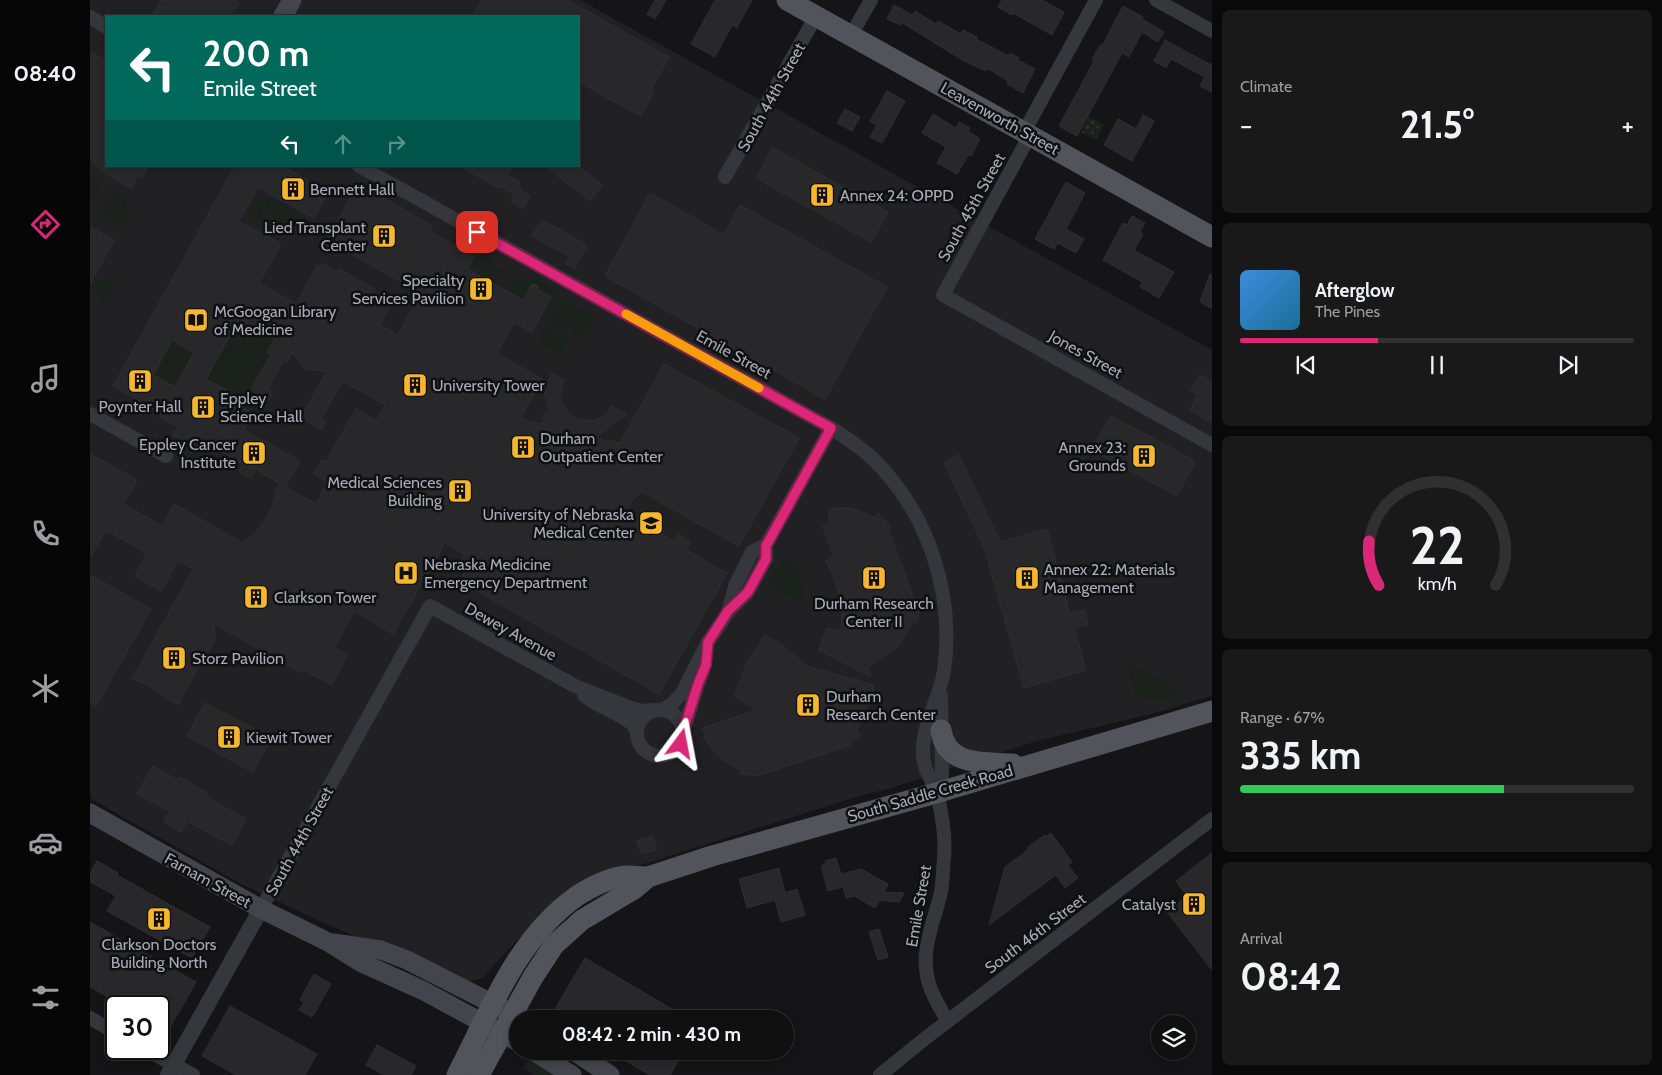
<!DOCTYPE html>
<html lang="en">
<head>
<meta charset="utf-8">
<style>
	:root { --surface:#101011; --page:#19191a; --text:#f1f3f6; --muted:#9c9d9f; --line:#303031; --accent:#db2777 }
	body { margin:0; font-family:Cabin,sans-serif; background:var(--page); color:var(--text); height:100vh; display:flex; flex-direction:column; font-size:19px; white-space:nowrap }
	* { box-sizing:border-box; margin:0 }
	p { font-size:16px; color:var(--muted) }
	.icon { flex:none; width:28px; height:28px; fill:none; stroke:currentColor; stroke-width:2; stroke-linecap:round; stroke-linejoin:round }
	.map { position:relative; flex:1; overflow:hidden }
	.side { display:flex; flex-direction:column; gap:10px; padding:10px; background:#090909; width:450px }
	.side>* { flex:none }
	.banner { position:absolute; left:15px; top:15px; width:475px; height:152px; border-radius:0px; box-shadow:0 2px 8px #0003,0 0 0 1px var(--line); background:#00695c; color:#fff; overflow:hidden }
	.buttons { position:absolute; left:1061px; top:1015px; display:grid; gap:10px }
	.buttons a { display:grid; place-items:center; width:45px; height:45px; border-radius:50%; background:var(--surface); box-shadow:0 2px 8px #0003,0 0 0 1px var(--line); font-size:25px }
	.speed { position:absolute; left:15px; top:995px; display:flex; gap:10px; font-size:25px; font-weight:700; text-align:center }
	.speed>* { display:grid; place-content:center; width:65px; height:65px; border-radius:50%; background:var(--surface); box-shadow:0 2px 8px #0003,0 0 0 1px var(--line); line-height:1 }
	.speed .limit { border:2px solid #111; border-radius:8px; background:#fff; color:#111 }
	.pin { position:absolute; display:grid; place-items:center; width:42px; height:42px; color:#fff; margin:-21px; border-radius:10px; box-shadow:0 2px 8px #0006 }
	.me { position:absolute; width:55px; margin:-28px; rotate:13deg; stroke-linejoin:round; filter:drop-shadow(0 0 4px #0008) }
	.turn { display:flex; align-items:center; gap:18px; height:105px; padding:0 15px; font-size:22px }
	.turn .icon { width:65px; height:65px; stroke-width:2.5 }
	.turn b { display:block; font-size:35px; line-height:42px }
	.lanes { display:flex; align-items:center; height:48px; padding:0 15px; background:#0003; justify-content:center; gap:25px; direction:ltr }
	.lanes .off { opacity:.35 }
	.big { font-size:38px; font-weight:700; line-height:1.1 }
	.side .widget { flex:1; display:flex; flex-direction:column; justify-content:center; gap:8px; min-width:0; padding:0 18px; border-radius:8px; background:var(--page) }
	.side .dial { align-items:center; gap:0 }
	.dial svg { height:130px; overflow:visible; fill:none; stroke:var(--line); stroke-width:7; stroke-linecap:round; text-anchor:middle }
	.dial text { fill:var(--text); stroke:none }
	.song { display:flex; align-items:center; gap:15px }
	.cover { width:60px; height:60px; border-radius:8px; background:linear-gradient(135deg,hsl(210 70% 55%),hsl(200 70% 35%)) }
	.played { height:5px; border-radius:2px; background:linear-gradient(90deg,var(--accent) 35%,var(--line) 35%) }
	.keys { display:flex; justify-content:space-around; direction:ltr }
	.heat { display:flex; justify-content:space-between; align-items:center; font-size:28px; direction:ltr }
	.charge { height:8px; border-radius:4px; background:linear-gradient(90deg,#34c759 67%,var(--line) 0) }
	.trip { position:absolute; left:419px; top:1010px; width:285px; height:50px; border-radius:25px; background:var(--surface); box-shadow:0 2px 8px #0003,0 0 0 1px var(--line); font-weight:700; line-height:50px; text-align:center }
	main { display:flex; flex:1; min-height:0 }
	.menu { display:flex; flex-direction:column; width:90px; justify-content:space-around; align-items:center; background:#060607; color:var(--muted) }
	.menu .icon { width:35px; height:35px }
	.menu .current { color:var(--accent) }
	.menu b { font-size:22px; color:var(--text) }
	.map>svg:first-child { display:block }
</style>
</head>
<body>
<main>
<nav class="menu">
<b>08:40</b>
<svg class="icon current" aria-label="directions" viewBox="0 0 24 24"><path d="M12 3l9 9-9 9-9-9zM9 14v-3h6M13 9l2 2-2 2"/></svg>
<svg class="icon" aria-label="music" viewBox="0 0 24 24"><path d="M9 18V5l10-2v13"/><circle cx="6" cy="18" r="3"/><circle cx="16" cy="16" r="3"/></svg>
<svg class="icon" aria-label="phone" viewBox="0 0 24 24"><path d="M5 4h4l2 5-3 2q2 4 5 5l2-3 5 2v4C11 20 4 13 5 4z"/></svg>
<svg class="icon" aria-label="climate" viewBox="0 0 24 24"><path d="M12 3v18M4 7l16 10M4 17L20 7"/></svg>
<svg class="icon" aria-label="car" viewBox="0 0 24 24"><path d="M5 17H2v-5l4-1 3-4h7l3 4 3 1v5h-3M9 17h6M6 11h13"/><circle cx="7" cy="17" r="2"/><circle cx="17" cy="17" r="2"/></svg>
<svg class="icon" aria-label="filters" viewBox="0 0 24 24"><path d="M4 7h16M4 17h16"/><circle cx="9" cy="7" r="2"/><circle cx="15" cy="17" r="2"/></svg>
</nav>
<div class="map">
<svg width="1122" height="1075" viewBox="0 0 1122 1075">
	<defs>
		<pattern id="forest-crowns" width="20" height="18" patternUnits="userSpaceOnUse" patternTransform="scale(1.25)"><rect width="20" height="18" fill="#1b221c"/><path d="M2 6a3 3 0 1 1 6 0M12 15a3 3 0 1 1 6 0" fill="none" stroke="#393f3b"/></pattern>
		<pattern id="park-dots" width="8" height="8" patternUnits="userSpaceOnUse" patternTransform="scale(1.25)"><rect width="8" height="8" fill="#1b221c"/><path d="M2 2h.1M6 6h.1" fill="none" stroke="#393f3b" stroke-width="1.8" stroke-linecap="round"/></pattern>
	</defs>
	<rect width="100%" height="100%" fill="#151517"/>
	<path fill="#212124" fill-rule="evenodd" d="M0,0H490L1122,350V696L1061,714L947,741L798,789L769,796L491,884L430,937L392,978L375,983L232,922L149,883L0,798ZM16,16H489V166H16Z"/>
	<g fill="#1b221c">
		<path d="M6,177L13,182L8,189L10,191L5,199L2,198L0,202V184Z"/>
		<path d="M25,190C36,200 42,215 34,231L10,214Z"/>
		<path d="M175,197H181L206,212L193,235L173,224L175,219H180L183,214L180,209L177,208Z"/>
		<path d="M169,198L172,199L174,209L171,212L173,218L170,222L158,215L166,201Z"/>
		<path d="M385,248L397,254L400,262L415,271L412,276L406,272L403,277L380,264L384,257L381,255Z"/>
		<path d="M387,271L420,289L424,283L426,284L429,279L434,281L431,286V289L437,292L433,300L386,274Z"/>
		<path d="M22,277H24L27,280L13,304H11L5,284L15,281V279Z"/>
		<path d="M470,297L506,318L499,330L490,339L482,336L485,328L477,325L476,329L460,324Z"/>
		<path d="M147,323L174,339L178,333L186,337L178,352L181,354L160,390L174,398L165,414L141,401L144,395L96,368L85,387L63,375L73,335L124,364Z"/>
		<path d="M451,328L477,339L471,354L448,341L452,333Z"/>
		<path d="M694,556C707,567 716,584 715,602L689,592L678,584Z"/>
		<path d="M1038,662L1042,663L1095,693L1065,701L1054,697L1047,699L1038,669Z"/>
		<path d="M439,1059L466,1075H444L433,1068Z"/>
	</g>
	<path fill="url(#forest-crowns)" d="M436,278L438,279L445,278L469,291L459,317L452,314L461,297L441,286L437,292L431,289V286Z"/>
	<path fill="url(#park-dots)" d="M999,117L1014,125L1006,140L991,132Z"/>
	<g fill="#28282b" stroke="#2f2f33" fill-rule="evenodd">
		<path d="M71,0H145L149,4L140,16H67L63,13Z"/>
		<path d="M392,0H477L579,57L561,90L564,92L551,116L489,82V16H383Z"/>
		<path d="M565,0H576L565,19L557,14Z"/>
		<path d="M625,0H662L647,28L642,25L625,57L601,44Z"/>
		<path d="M912,0H952L974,12L962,35L923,13L922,15L908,7Z"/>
		<path d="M804,5L823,15L825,11L846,24L848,21L871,34L873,30L887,37L886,39L919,56L920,53L929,58L928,60L945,69L933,93L917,84L918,81L897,68L896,71L874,61L811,22L810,25L797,19Z"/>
		<path d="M1033,6L1053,17L1052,19L1074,32L1068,42L1052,32L1039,57L1032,53L987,136L969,126L1004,61L1002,60L1010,45L1012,46Z"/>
		<path d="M1075,40L1121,65L1122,63V92L1110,86L1115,77L1087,62L1081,59L1076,68L1064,61Z"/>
		<path d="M0,51L16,61V166H59L52,178L48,175L41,189L17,174L0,160Z"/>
		<path d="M797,91L815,101L792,143L780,137L787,125L780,121Z"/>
		<path d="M755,109L770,117L762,131L747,123Z"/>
		<path d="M843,114L866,128L869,122L880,128L878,131L890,139L881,156L878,155L867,174L847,163L856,147L832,133Z"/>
		<path d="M1053,115L1064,121L1042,161L1014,145L1028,119L1046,129Z"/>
		<path d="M683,148L798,212L781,242L666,178Z"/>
		<path d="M145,166H192L238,192L224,218L168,187L149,221L191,244L169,283L206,304L227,266L230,267L232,263L247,272L249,269L285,289L283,291L302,302L290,325L308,335L329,297L324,294L326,290L237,241L268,184L343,226L340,231L384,256L377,269L433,300L441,286L461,297L442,332L424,322L407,353L458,383L462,373L474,380L470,393V399L477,411L488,419L503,421L508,419L514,416L521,406L536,414L505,438L530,443L574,364L709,438L649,546L552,492L543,500L535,514L584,541L588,534L600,542L596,550L637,573L569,694L369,581L378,566L371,562L375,554L355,543L303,634L264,611L244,647L258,655L241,685L213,669L211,673L123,623L126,638L96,689L89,705L54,683L41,678L49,667L103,569L88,561L71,591L45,576L57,553L16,530L0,557V454L47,480L33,504L72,526L84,504L153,543L166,532L176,519L182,506L189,483L165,469L161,478L149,471L153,464L111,441L107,448L83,435L88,427L69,417L71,413L23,386ZM149,319L185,339L177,352L181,354L160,390L179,400L183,392L178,389L194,360L197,362L202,352L215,369L237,371L211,418L232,430L236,421L231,419L253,381L295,405L287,421L266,409L236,462L232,460L224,474L238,482L226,504L195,487L210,461L154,430L164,413L141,402L145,395L116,379ZM82,340L104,353L85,387L63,375ZM451,382L460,410L454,414L452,424L430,419Z"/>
		<path d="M371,166H423L417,175L430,182L424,194L409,186L408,188Z"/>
		<path d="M455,166H488L512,185L500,201Z"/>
		<path d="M976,182L995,193L976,229L994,239L986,253L968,243L964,249L945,239Z"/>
		<path d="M429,189L440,196L433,209L421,201Z"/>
		<path d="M560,193L634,235L650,205L797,287L735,399L515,276Z"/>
		<path d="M1042,216L1055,223L1050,232L1053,234L1044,250L1084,272L1069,298L1050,287L1052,282L1013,260L1033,223L1037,225Z"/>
		<path d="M452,220L497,245L485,268L476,264L480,257L442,236Z"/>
		<path d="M0,227L24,240L0,284Z"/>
		<path d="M1120,274L1122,275V309L1110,302Z"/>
		<path d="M1110,375L1122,381V423L1100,410L1108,395L1101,391Z"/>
		<path d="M1021,416L1105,461L1087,496L1002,450Z"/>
		<path d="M869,455L910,542L957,529L980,614L994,610L998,624L984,628L996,670L934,688L894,547L854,463Z"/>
		<path d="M745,508H761L785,518L788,513L800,526L798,529L826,605L830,607L826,623L823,621L808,647L778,667L781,677L729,650L737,628L751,631L752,612L749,592L742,572L736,561L743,555L733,526L741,523L738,510Z"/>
		<path d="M0,575L61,609L6,706L0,702Z"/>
		<path d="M675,635L691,644L717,666L783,685L784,700H779L775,714L766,731L770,734L759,746L666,776L650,773L651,770L634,761L624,752L614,737L616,736L613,728L666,710L645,696L656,664Z"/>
		<path d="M115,703L181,738L163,772L97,736Z"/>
		<path d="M63,766L87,780L89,777L118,793L116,797L156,819L142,845L97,821L91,832L74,822L80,811L47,794Z"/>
		<path d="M961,833L982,862L978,865L988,878L975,888L966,875L899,925L915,867L939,849L938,847L955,835L956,837Z"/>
		<path d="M562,836L567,849L552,854L547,841Z"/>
		<path d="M1122,853V970L1077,912L1097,896L1086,881Z"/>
		<path d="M746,858L751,874L771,869L798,884L794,892L814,893L809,902L790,900L785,908L764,896L756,898L753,887L738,891L731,866L736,863L735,861Z"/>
		<path d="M7,861L28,873L27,875L120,927L102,958L17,911L26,896L0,882V874Z"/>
		<path d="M689,868L695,893L707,889L715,915L691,922L685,900L657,908L649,879Z"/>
		<path d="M0,922L106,982L78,1031L69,1026V1006H34L0,987Z"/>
		<path d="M789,929L798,957L788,960L779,932Z"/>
		<path d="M495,958L599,1019H459Z"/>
		<path d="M224,974L241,984L222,1017L209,1010L214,1002L210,1000Z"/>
		<path d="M140,1006L227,1054L215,1075H146L112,1056Z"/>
		<path d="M287,1045L326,1066L321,1075H294L276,1065Z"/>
		<path d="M519,1051H594L580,1075H560Z"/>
	</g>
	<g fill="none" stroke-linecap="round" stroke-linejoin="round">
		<g stroke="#36373c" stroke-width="14">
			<path d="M1066,0L1122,31"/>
			<path d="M0,17L16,27"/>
			<path d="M761,35L781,0"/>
			<path d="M934,132L1006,0"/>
			<path d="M940,135L853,295L1122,445"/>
			<path d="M269,166L741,428C755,437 769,446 781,457C838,511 865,594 854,671C850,697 834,721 833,748C832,771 841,776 847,794C852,814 856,837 854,858C853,869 853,881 851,892C844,923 829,950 839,984C843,997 851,1010 858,1021"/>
			<path d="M635,177L726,16"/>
			<path d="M0,414L76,456"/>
			<path d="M639,610L645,586L662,552L676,545"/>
			<path d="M494,695C506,706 538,717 544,726C545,728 546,731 547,734"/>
			<circle cx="570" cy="733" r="23"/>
			<path d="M572,710L582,704L592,693L618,642L639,611L658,592L676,559V545L741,428"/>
			<path d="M594,729L608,684L613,672"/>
			<path d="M846,793L852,775L851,696"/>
			<path d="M171,909L340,606L485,686L541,708L552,711L565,710"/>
			<path d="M0,1018L26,1033"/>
			<path d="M55,1049L103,1075"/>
			<path d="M790,1075L837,1037L1122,819"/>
		</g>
		<path stroke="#36373c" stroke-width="16" d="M78,1075L171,909"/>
		<g stroke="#44454c" stroke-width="19">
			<path d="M193,16L202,0"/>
			<path d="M0,813L171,909L238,942L270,962L334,991L428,1042"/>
			<path d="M244,943L291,950L317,960L415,1010"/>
			<path d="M443,1051L482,1075"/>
			<path d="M484,1051L520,1075"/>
		</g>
		<g stroke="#52535b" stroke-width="21">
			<path d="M697,0L1122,237"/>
			<path d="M851,730C856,767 894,762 923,764"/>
			<path d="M367,1075C400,1012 426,939 487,896C501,887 518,878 536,876C543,876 551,877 558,877"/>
			<path d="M389,1075L443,977L464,945L492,920L544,889L558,877L622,856L846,793L1122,711"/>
		</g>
	</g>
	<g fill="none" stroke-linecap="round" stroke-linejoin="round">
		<defs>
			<path id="route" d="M387,232L741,428L676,546V559L658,592L638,611L618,642L616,665L608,684L594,729L591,744"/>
		</defs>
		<use href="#route" stroke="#8e194d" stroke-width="12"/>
		<use href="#route" stroke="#db2777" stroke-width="9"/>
		<path stroke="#f59e0b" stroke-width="9" d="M536,314L669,388"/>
	</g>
	<defs>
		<symbol id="building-square" viewBox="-11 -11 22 22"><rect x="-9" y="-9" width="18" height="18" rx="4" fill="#f5b72e" stroke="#101012"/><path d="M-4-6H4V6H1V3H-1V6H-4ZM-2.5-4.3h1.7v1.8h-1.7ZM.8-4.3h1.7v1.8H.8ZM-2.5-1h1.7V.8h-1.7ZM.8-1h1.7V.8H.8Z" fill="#111"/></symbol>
		<symbol id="library-square" viewBox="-11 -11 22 22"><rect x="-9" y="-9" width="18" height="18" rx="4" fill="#f5b72e" stroke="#101012"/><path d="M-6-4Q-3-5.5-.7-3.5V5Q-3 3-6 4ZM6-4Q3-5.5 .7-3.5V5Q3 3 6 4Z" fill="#111"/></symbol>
		<symbol id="university-square" viewBox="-11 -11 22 22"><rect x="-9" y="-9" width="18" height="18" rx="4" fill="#f5b72e" stroke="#101012"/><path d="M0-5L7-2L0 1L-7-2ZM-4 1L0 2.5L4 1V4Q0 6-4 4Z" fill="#111"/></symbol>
		<symbol id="hospital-square" viewBox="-11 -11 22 22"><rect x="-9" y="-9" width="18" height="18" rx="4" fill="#f5b72e" stroke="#101012"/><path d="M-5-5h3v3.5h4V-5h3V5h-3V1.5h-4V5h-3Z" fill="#111"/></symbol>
	</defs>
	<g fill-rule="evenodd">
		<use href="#building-square" x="189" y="175" width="28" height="28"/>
		<use href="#building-square" x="718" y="181" width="28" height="28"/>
		<use href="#building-square" x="280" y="222" width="28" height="28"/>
		<use href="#building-square" x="377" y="275" width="28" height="28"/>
		<use href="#library-square" x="92" y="306" width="28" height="28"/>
		<use href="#building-square" x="36" y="367" width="28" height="28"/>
		<use href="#building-square" x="311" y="371" width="28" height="28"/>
		<use href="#building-square" x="99" y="393" width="28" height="28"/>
		<use href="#building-square" x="419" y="433" width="28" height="28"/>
		<use href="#building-square" x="150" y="439" width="28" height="28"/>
		<use href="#building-square" x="1040" y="442" width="28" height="28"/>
		<use href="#building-square" x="356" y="477" width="28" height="28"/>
		<use href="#university-square" x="547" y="509" width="28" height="28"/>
		<use href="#hospital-square" x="302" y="559" width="28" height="28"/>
		<use href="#building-square" x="770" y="564" width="28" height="28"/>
		<use href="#building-square" x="923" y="564" width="28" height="28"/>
		<use href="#building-square" x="152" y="583" width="28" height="28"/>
		<use href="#building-square" x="70" y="644" width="28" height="28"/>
		<use href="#building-square" x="704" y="691" width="28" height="28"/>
		<use href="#building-square" x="125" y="723" width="28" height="28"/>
		<use href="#building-square" x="1090" y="890" width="28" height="28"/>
		<use href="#building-square" x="55" y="905" width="28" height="28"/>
	</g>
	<g text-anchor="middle" stroke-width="5" stroke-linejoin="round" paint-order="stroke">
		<g font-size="16" fill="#a6abb7" stroke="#101012">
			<text transform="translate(681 97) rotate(-61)" y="6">South 44th Street</text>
			<text transform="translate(910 118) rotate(29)" y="6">Leavenworth Street</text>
			<text transform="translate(881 207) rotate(-61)" y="6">South 45th Street</text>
			<text transform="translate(644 354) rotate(29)" y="6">Emile Street</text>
			<text transform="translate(996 354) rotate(29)" y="6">Jones Street</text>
			<text transform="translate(421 631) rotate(29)" y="6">Dewey Avenue</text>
			<text transform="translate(840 793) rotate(-16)" y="6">South Saddle Creek Road</text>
			<text transform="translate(209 841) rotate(-61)" y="6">South 44th Street</text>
			<text transform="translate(118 880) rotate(29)" y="6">Farnam Street</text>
			<text transform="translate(828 906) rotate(-80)" y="6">Emile Street</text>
			<text transform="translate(945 933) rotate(-37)" y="6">South 46th Street</text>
		</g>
		<g font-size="16" fill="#a6abb7" stroke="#101012" text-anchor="start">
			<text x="220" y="195">Bennett Hall</text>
			<text x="750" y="201">Annex 24: OPPD</text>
			<text x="276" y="233" text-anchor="end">Lied Transplant<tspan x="276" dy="18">Center</tspan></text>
			<text x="374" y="286" text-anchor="end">Specialty<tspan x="374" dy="18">Services Pavilion</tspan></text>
			<text x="124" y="317">McGoogan Library<tspan x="124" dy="18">of Medicine</tspan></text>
			<text x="342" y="391">University Tower</text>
			<text x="130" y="404">Eppley<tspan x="130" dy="18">Science Hall</tspan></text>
			<text x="50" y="412" text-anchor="middle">Poynter Hall</text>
			<text x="450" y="444">Durham<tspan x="450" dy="18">Outpatient Center</tspan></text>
			<text x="146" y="450" text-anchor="end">Eppley Cancer<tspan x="146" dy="18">Institute</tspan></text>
			<text x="1036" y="453" text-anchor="end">Annex 23:<tspan x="1036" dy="18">Grounds</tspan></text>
			<text x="352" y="488" text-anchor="end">Medical Sciences<tspan x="352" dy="18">Building</tspan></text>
			<text x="544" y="520" text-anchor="end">University of Nebraska<tspan x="544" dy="18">Medical Center</tspan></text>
			<text x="334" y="570">Nebraska Medicine<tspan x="334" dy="18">Emergency Department</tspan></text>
			<text x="954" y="575">Annex 22: Materials<tspan x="954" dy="18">Management</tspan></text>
			<text x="184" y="603">Clarkson Tower</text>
			<text x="784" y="609" text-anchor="middle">Durham Research<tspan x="784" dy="18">Center II</tspan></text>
			<text x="102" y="664">Storz Pavilion</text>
			<text x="736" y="702">Durham<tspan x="736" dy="18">Research Center</tspan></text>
			<text x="156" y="743">Kiewit Tower</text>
			<text x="1086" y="910" text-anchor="end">Catalyst</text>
			<text x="69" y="950" text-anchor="middle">Clarkson Doctors<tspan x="69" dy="18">Building North</tspan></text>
		</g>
	</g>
</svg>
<div class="buttons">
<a><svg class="icon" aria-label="layers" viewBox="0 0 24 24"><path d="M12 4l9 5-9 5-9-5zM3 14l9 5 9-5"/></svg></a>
</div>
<div class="speed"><div class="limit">30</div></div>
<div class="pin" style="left:387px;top:232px;background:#d93025"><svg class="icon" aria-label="arrive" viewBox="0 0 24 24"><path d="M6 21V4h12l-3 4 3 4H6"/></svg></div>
<svg class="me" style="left:591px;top:744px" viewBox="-20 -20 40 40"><path d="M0-17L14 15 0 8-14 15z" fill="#db2777" stroke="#fff" stroke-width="4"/></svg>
<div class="trip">08:42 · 2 min · 430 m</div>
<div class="banner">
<div class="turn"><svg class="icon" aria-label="left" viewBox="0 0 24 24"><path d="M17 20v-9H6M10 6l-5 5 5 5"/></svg><div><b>200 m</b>Emile Street</div></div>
<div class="lanes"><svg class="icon" aria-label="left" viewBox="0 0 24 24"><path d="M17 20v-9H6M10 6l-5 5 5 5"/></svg><svg class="icon off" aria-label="ahead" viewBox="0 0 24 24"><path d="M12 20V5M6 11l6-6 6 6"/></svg><svg class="icon off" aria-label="right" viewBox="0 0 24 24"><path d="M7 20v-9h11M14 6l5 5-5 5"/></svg></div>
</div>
</div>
<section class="side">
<div class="widget"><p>Climate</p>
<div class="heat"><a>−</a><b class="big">21.5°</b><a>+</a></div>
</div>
<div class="widget">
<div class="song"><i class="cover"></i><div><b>Afterglow</b><p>The Pines</p></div></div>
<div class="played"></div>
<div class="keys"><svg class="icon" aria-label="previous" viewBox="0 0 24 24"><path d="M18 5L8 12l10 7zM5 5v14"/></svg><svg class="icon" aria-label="pause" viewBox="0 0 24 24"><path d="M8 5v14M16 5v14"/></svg><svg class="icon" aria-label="next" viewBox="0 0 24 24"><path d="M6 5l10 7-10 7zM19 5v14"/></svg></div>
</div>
<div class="widget dial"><svg viewBox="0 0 100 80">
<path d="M14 69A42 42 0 1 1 86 69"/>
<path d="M14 69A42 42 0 0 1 8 42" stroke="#db2777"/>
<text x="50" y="56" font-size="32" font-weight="700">22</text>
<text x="50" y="72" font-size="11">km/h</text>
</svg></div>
<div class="widget"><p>Range · 67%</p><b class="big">335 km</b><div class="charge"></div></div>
<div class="widget"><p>Arrival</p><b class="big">08:42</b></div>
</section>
</main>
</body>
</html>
